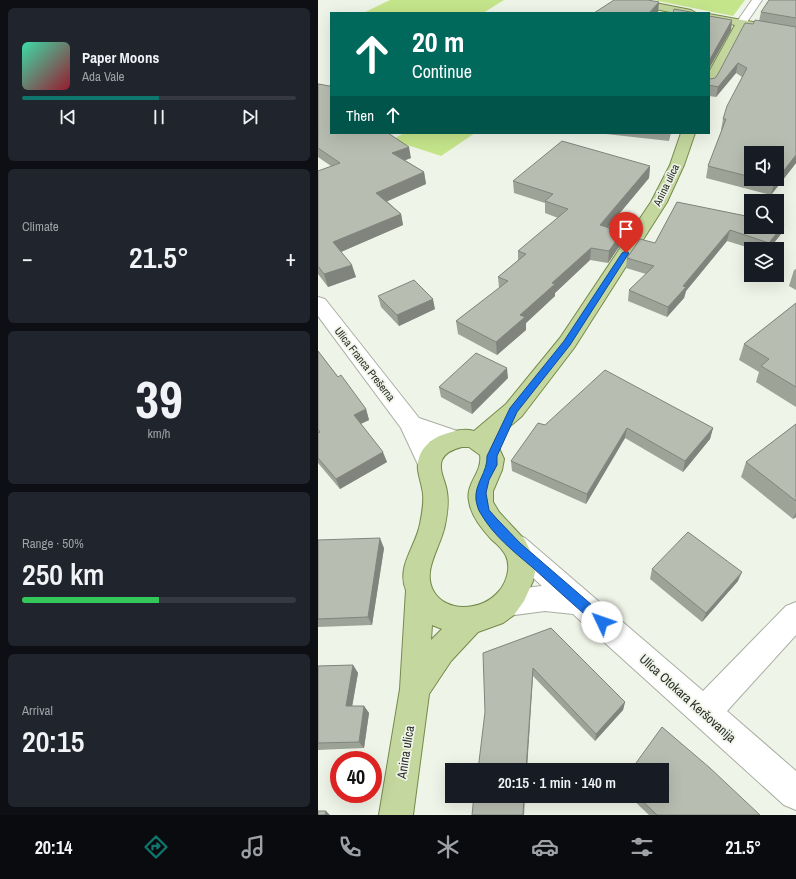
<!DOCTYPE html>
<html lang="en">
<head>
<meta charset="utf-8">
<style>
	:root { --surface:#171b24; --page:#20242c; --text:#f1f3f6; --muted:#9ea1a6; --line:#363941; --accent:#0f766e }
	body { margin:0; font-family:"Archivo Narrow",sans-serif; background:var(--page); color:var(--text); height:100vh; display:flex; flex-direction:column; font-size:15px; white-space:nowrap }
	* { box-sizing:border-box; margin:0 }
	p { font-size:13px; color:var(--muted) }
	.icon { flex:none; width:22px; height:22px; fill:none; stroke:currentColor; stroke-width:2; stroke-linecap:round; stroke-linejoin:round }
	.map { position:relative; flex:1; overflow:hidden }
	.details { display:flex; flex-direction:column; gap:8px; padding:8px; background:#0d0f14; width:318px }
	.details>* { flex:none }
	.top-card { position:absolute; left:12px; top:12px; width:380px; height:122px; border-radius:0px; box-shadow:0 4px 16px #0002; background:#00695c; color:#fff; overflow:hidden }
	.controls { position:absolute; left:426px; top:146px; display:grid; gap:8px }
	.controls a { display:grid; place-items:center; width:40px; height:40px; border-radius:0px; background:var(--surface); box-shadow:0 4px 16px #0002; font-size:20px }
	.speed { position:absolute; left:12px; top:751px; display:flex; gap:8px; font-size:20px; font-weight:700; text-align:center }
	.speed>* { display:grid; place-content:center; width:52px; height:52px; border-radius:50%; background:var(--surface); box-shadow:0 4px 16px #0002; line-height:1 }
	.speed .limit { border:6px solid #d22; background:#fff; color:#111 }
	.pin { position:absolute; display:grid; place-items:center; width:34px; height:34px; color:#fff; margin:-41px -17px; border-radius:50% 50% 50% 0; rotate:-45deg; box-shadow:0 0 4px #0007 }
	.pin .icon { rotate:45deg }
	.me { position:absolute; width:44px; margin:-22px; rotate:312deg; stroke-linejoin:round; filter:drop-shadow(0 0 3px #0008) }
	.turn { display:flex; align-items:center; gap:14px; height:84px; padding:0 16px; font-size:18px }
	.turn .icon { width:52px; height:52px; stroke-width:2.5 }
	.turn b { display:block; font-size:28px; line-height:34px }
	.then { display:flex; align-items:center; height:38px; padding:0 16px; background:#0003; gap:8px; font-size:15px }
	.big { font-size:30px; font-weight:600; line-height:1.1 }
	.details .tile { flex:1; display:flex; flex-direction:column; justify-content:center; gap:6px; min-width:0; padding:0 14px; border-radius:6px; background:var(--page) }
	.details .dial { align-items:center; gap:0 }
	.dial b { font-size:52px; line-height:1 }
	.song { display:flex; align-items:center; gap:12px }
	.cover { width:48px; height:48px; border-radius:6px; background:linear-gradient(135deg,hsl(160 70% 55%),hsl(350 70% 35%)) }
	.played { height:4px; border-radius:2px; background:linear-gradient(90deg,var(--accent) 50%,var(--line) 50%) }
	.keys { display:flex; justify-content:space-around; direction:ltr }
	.heat { display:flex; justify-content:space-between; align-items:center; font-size:22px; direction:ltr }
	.charge { height:6px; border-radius:3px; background:linear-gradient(90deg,#34c759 50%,var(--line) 0) }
	.trip { position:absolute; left:127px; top:763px; width:224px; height:40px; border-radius:0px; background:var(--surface); box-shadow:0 4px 16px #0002; font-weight:600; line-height:40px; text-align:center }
	.tab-bar { display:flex; height:64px; justify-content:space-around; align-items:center; background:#090b0e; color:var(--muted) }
	.tab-bar .icon { width:28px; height:28px }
	.tab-bar .active { color:var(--accent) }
	.tab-bar b { font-size:18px; color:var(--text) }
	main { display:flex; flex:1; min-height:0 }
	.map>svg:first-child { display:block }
</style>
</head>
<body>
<main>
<section class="details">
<div class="tile">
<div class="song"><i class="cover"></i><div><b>Paper Moons</b><p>Ada Vale</p></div></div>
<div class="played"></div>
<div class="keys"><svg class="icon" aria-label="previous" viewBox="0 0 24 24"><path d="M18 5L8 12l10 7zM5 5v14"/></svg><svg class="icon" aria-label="pause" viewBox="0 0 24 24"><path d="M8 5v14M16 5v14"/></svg><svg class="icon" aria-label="next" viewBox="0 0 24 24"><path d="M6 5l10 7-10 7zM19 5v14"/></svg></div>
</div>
<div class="tile"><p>Climate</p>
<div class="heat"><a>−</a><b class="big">21.5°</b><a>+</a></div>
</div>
<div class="tile dial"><b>39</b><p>km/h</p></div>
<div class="tile"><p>Range · 50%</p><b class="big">250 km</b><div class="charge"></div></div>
<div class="tile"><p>Arrival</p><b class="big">20:15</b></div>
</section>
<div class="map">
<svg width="478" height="815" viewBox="0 0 478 815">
	<rect width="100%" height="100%" fill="#eff4e8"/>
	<g fill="#c5e58b">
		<path d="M72,0H186L165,13H45Z"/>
		<path d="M335,0H427L415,16Z"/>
		<path d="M86,133H157L123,156L74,140Z"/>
	</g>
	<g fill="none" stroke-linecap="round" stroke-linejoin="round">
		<defs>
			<g id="minor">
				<path d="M434,0H444L427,25H419L418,23Z"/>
				<path d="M0,297L7,299L101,418L145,433L148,439L145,445L137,448L112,441L123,464L119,471L111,473L103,471L83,428L0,316Z"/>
				<path d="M198,534L207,538L385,691L468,606L478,602V635L409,711L478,771V810L466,805L255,614L227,611L189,616L179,612L175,603L179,594L189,590L224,586L189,554L185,546L189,538Z"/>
			</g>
			<g id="major">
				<path d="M302,0H322L373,10L378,13H357L307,3Z"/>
				<path d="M391,14L478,30V36L426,27L397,84L395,87L391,88V72L417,25L391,20Z"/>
				<path d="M363,133H377L366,165L349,202L256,348L204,416L176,440L181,448L186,459L184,470L175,491V502L181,512L207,540L215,557L217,572L215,581L206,601L196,615L185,623L160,632L133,661L111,694L95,815H61L82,689L88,590C78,567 98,546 102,524C104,514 106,504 105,494C104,485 101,478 100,470C98,452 111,439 127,434C136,431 146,428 156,431L188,404L242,338L333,202L352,165ZM144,447H151L162,455C165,472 147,484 151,501C153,516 164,529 174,540C179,544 185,550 188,556C193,567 189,581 182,590C172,602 160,607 145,607C134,607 122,602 116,592C103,571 123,547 127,525C129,515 131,503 129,492C128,482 120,470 124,460C127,452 136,449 144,447ZM114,625L124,629L113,640Z"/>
			</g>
		</defs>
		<use href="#minor" stroke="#aaaea3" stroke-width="2"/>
		<use href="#major" stroke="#758a4b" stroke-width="2"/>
		<use href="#minor" fill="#fff" fill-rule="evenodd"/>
		<use href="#major" fill="#c4d79e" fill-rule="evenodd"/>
	</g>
	<g fill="#9ea398" fill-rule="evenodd">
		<path d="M478,0V163L453,195L388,178L390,166L404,130H403L405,119L424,77L418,73L398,97L391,96V16L414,20L413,30L391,68V77L393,79L397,78L435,24L441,21L443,12ZM433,153L459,179H433Z"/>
		<path d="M0,84L93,158L87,160L106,172L108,184L69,201L83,214L85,225L23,252L38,277L10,287L0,274V171L13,166L0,157Z"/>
		<path d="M288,133H353L351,141L288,134Z"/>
		<path d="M332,166L331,178L290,227L304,232L303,244L290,263L272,260L237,293V296L208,323V330L179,355L140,334L138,321L181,288L180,277L200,260V251L240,218L227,213V203L196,193L195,181Z"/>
		<path d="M359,202L466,224L463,234L451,249H435L409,241L368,291L366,298L349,317L310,301L311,290L328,274L308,268L309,258L337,243Z"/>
		<path d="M478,269V290L471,286L476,270Z"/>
		<path d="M60,296L117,309L81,326L63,307Z"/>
		<path d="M478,303V407L438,382L441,372L421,360L426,344Z"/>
		<path d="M0,351L20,377L48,409L51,420L43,424L69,462L22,489L0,463Z"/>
		<path d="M190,378L154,414L123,397L121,387Z"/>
		<path d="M478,424V517L475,519L423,477L428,462Z"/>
		<path d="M227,425L395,428L392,439L365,472L307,438L268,504L194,471L193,461Z"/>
		<path d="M0,540L66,548L54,625L0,627Z"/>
		<path d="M334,569L420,581L384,622L332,579Z"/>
		<path d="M233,628L307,702L305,710L277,741L215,676L167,712Z"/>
		<path d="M35,665L40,673L34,706H46L51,713L46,748L0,750V666Z"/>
		<path d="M311,796H344L442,815H331Z"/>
	</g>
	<g fill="#81847c">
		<path d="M341,2L340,13H331Z"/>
		<path d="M414,20L413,30L391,69V61Z"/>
		<path d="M420,63L418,73L398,97L400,87Z"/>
		<path d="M91,147L93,158L77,164L74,153Z"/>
		<path d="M478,155V163L453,195L456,183Z"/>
		<path d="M332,166L331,178L282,237V225Z"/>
		<path d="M106,172L108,184L61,205L58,193Z"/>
		<path d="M83,214L85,225L18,254L15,242Z"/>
		<path d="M466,224L463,234L451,249H449L451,243Z"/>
		<path d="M412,230L409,241L368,291L366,298L349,317L350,307L365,286Z"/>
		<path d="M304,232L303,244L290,263L291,251Z"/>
		<path d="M273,248L272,260L237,293V296L208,323V330L179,355L178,342L202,315L234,283Z"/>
		<path d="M34,265L38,277L10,287L6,274Z"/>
		<path d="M115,299L117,309L81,326L79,315Z"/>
		<path d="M189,368L190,378L154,414L153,403Z"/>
		<path d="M48,409L51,420L40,425L36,415Z"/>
		<path d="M309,428L307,438L268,504L269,494Z"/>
		<path d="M395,428L392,439L365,472L367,461Z"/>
		<path d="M65,452L69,462L22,489L18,479Z"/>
		<path d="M478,513V517L475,519Z"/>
		<path d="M62,538L66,548L54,625L50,617Z"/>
		<path d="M424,572L420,581L384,622L388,613Z"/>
		<path d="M35,665L40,673L33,713L28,706Z"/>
		<path d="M215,668V676L209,770H208Z"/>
		<path d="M307,702L305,710L277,741L278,734Z"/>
		<path d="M46,706L51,713L46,748L41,742Z"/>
		<path d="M206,796H207L206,815H205Z"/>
		<path d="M8,811L12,815H7Z"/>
	</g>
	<g fill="#b8bdb1" stroke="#81847c">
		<path d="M296,0H330L341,2L331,13H276Z"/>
		<path d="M451,0H478V18L443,12Z"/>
		<path d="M356,9L378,13H355Z"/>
		<path d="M391,16L414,20L391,61V77L393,79L397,78L400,74L427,23L435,24L437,20L478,27V155L456,183L441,179H459V153H433V177L390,166L408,119H405L409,106L429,68L420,63L400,87L391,85Z"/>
		<path d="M0,84H1L11,86L13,85V133H70L91,147L74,153L106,172L58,193L83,214L15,242L34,265L6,274L0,266V171L22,163L0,148Z"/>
		<path d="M244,141L332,166L282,225L304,232L291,251L273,248L234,283L237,284L202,315L207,317L178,342L138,321L190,281L180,277L208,254L200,251L250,209L227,201L235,194L195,181Z"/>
		<path d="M359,202L433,217V227H459V223L466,224L451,243L412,230L365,286L368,287L350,307L311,290L336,266L309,258L322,239L337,243Z"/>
		<path d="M96,280L115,299L79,315L60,296Z"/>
		<path d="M478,303V387L443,366L451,359L426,344Z"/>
		<path d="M0,351L20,377L23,375L48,409L36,415L65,452L18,479L0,458V433L2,432L0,429Z"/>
		<path d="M158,353L189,368L153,403L121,387Z"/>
		<path d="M287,370L395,428L367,461L309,428L269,494L193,461L220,423L227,425Z"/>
		<path d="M478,424V501L428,462Z"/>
		<path d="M370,532L424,572L388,613L334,569Z"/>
		<path d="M62,538L50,617L0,619V540Z"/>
		<path d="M233,628L307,702L278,734L215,668L208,770H160L167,712L165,653Z"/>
		<path d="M35,665L28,706H46L41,742L0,743V666Z"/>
		<path d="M344,727L392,768L442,815H339L319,796H344V770H313Z"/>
		<path d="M156,796H206L205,815H154Z"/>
		<path d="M0,811H8L7,815H0Z"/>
	</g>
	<path fill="#1a73e8" stroke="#114b97" d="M308,251L311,253L252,345L199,412L179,456V465L171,480L168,493L171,510L179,519L202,543L289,618L290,622L289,626L284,628L280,626C258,607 236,587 214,567C196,552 175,535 163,514C160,510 159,505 158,500C156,484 170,472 169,456L192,408L246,341L304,253Z"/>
	<g text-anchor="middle" stroke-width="3.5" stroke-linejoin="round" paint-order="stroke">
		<g font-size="11" fill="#2b2d29" stroke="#eff4e8">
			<text transform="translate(348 185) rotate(-64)" y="4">Anina ulica</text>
			<text transform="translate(47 364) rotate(52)" y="4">Ulica Franca Prešerna</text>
		</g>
		<g font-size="13" fill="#2b2d29" stroke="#eff4e8">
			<text transform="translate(370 698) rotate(42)" y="5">Ulica Otokara Keršovanija</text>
			<text transform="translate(87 752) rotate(-81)" y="5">Anina ulica</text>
		</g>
	</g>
</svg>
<div class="controls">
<a><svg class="icon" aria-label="sound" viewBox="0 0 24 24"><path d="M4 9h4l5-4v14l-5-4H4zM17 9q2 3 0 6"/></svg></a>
<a><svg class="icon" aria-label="search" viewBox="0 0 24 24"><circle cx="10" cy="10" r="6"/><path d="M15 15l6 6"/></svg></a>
<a><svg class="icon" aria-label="layers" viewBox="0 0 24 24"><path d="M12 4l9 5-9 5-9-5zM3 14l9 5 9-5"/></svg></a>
</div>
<div class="speed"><div class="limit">40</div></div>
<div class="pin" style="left:308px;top:253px;background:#d93025"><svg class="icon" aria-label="arrive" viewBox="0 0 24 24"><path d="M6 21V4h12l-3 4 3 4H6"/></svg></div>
<svg class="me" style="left:284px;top:622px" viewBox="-20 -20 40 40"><circle r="19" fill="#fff"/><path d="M0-13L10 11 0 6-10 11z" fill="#1a73e8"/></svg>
<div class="trip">20:15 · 1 min · 140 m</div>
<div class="top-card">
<div class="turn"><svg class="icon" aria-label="ahead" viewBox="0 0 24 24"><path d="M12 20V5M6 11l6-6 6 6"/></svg><div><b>20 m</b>Continue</div></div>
<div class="then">Then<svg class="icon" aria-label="ahead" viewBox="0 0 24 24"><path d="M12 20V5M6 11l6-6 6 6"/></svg></div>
</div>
</div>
</main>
<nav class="tab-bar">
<b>20:14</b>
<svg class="icon active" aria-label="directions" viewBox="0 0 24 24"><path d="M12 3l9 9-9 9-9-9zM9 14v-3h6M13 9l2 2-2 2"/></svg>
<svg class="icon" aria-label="music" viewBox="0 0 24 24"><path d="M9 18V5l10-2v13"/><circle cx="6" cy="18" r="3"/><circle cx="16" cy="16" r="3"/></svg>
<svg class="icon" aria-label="phone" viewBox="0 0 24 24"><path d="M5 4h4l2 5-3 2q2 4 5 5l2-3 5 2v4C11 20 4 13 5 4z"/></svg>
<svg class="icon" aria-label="climate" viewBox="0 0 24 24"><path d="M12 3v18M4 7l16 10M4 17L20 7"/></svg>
<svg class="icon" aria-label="car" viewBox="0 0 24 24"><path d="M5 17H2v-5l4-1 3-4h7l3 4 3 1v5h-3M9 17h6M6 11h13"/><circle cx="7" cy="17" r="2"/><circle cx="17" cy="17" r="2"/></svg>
<svg class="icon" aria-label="filters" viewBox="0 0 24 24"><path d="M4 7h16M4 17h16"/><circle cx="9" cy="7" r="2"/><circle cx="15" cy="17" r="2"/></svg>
<b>21.5°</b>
</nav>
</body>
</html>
